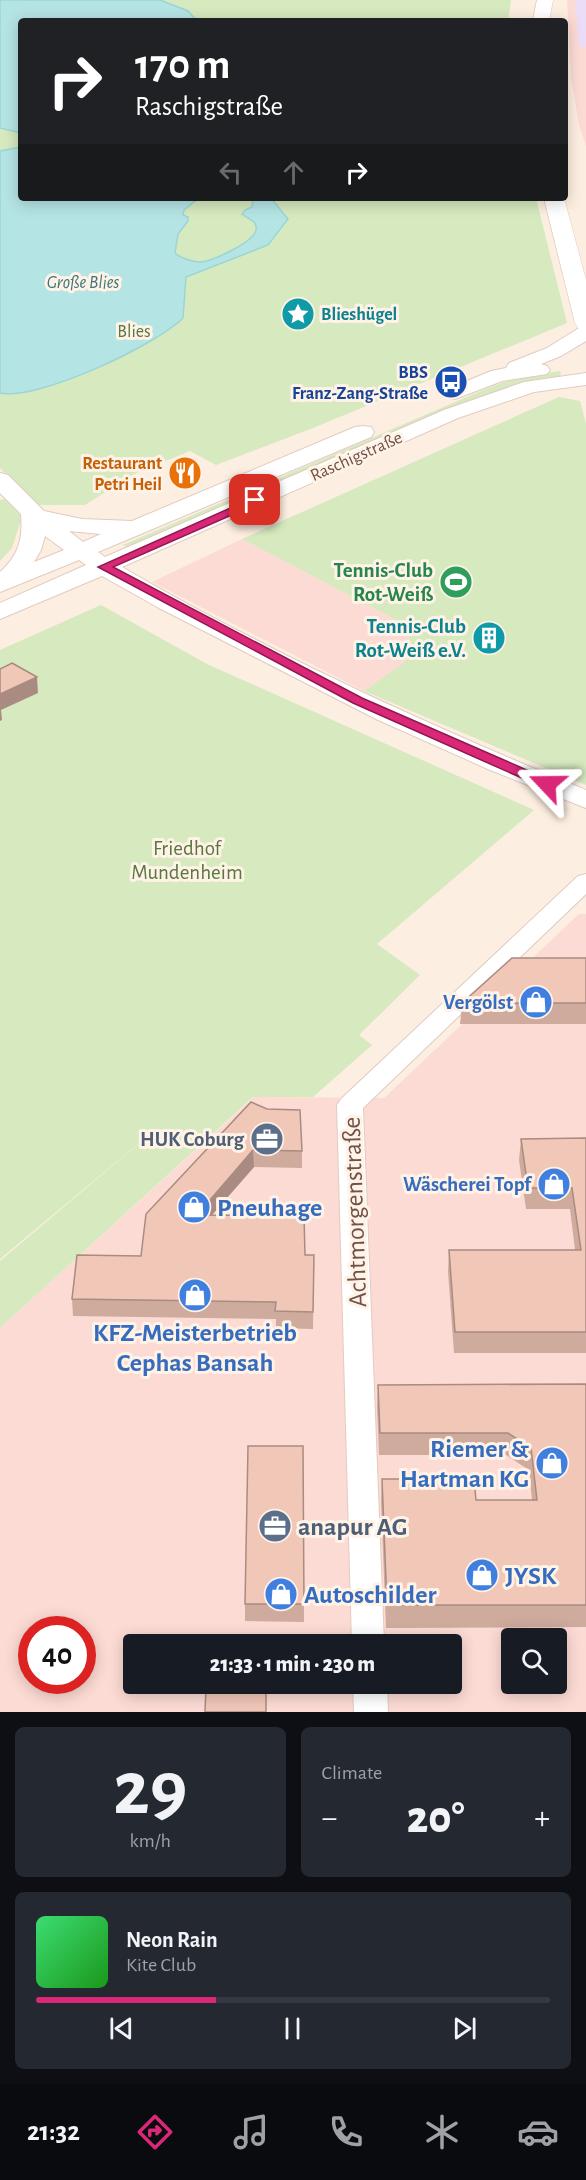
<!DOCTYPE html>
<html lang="en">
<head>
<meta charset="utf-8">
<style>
	:root { --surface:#171b24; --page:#242831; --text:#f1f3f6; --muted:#9ea1a6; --line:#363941; --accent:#db2777 }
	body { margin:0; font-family:"Alegreya Sans",sans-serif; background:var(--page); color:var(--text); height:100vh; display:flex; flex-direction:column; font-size:22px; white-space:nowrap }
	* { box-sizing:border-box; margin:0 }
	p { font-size:20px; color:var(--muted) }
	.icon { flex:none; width:33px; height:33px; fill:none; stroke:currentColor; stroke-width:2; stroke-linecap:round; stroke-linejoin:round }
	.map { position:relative; height:1712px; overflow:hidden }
	.side { display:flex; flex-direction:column; gap:15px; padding:15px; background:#0d0f14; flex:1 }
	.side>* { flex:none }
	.banner { position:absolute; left:18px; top:18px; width:550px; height:183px; border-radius:6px; box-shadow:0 3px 15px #0003; background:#202124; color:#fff; overflow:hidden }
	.controls { position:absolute; left:501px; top:1628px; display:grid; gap:12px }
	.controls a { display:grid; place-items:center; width:66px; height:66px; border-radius:6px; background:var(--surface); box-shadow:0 3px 15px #0003; font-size:30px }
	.speed { position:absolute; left:18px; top:1616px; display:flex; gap:12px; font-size:30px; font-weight:700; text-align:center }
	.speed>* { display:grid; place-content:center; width:78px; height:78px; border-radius:50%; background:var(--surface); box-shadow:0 3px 15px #0003; line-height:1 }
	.speed .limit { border:9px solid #d22; background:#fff; color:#111 }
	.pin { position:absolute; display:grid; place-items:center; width:51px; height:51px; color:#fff; margin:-26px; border-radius:12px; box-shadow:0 3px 9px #0006 }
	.me { position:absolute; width:66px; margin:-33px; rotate:293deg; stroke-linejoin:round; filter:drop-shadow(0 0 4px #0008) }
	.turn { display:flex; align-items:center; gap:21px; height:126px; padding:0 18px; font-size:27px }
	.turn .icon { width:78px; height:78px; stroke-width:2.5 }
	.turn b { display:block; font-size:42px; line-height:51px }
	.lanes { display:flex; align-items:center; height:57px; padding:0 18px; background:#0003; justify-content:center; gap:30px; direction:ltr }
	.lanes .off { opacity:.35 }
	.big { font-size:45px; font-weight:800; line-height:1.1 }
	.side .card { flex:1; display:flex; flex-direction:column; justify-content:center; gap:9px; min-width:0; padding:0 21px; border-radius:9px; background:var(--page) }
	.side .dial { align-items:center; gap:0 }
	.dial b { font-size:78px; line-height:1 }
	.song { display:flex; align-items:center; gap:18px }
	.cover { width:72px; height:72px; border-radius:9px; background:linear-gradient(135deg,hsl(140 70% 55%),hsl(120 70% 35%)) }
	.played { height:6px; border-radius:3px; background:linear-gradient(90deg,var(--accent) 35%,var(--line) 35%) }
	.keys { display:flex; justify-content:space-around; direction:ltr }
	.heat { display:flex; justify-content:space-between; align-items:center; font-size:33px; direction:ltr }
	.side .tiles { flex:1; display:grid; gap:15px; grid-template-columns:1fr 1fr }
	.card:last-child { grid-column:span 2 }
	.trip { position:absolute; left:123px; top:1634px; width:339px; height:60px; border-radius:6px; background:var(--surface); box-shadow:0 3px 15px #0003; font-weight:800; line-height:60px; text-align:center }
	.tabs { display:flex; height:96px; justify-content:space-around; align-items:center; background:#090b0e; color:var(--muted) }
	.tabs .icon { width:42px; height:42px }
	.tabs .on { color:var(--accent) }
	.tabs b { font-size:27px; color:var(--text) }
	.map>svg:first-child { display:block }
</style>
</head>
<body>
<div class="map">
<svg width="586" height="1712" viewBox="0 0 586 1712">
	<rect width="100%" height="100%" fill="#fceee0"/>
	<g fill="#fcdbd4" fill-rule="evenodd">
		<path d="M567,0H586V146L579,125L571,78Z"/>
		<path d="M242,539L408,626L410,658L364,691L152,582Z"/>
		<path d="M579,914H586V1712H0V1328L254,1097L384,1098ZM32,1629H82V1680H32ZM512,1638H556V1683H512ZM134,1644H452V1683H134Z"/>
	</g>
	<path fill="#ebddf8" d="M575,0H586V47H579Z"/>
	<g fill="#d6e9bf">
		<path d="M0,0H511L508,21H21V198H536L567,323L313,428L216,465L190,451L134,474L85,505H35L0,468Z"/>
		<path d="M560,371L561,377L519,383L436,414L130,549L123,545L490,387L516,378Z"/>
		<path d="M559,397L580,401L586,424V785L364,691L410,658L408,626L242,539Z"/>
		<path d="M5,499L22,517L12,548L0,561V500Z"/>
		<path d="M101,605L207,664L534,810L377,944L420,975L359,1035L372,1045L313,1097H253L0,1328V1261L175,1113L0,1259V650Z"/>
	</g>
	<g fill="#b5e4e5" stroke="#9cd5d6" stroke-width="1.5">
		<path d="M0,0H160L188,11L197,21H21V133L0,128Z"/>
		<path d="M21,147V198H199L184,210L183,215L188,217V221L178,234L175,253C178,257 193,262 200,262C211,262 254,242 256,230C257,227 256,225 254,222L242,214L245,210L252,207L253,198H271L288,219L268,245L186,277L183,318C156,345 38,401 0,393V151Z"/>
	</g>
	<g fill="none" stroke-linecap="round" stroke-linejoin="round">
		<defs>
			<g id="minor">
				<path d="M586,874V894L363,1108L384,1644H352L337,1105L341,1099L578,876Z"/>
				<path d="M353,1683H387L388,1712H354Z"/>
			</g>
			<g id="tertiary">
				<path d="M586,326V341L561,356L541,364L547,366L550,370L547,374L502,381L455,399L448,397L445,393L448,389L491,371L506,368L509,363L547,348L579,328Z"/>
				<path d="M586,373V385L534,392L458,418L122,567C270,653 427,725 586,790V808L490,770L376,719L159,608L102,576L0,619V603L86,565L79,560L0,592V572C19,555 23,539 21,514L0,493V473L8,475L44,511L82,519L132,521L355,427L363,426L371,427L374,432L371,437L98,552L105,557L444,410L524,382ZM69,531L101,534L83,542ZM45,536L64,550L34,562L41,550Z"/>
			</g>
			<g id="secondary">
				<path d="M537,0H553L549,21H533Z"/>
				<path d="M544,198H564L586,280V330L578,328L575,323Z"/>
			</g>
		</defs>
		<use href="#minor" stroke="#e2cbc0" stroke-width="2"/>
		<use href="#tertiary" stroke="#e2cbc0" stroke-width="2"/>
		<use href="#secondary" stroke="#e7cbbd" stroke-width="1"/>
		<use href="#minor" fill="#fff" fill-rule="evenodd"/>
		<use href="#tertiary" fill="#fff" fill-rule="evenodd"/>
		<use href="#secondary" fill="#fff" fill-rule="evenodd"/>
	</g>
	<g fill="#cfab9e">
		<path d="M586,958V1024H460L462,1003Z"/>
		<path d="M251,1102L302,1151V1168L254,1167L212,1215L305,1255H314L313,1329L276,1328V1319L73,1316L72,1299L141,1256Z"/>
		<path d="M586,1138V1353H454L448,1272L449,1250H575L570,1209H526L519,1160L521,1139Z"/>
		<path d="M586,1384V1627L386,1628L381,1501L382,1479L476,1500H532L529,1470L506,1455H379L377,1407L378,1385Z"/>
		<path d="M303,1446L304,1622L245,1621V1604Z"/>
	</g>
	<g fill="#a98b81">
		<path d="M37,677L38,693L1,710L2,720L0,721V694Z"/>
		<path d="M253,1150L254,1167L197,1232V1215Z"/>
	</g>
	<g fill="#f1c7b8" stroke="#a98b81" stroke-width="1.5">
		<path d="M12,663L37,677L0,694V669Z"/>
		<path d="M512,958H586V1003H462Z"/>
		<path d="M251,1102L267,1109L300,1110L302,1151L253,1150L197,1215L304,1216L305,1255H314L313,1312L275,1311L276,1302L72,1299L77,1255L141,1256L146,1214Z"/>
		<path d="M586,1138V1332H455L449,1250H581L572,1188H528L521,1139Z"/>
		<path d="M586,1384V1605H387L382,1479H474L476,1500H537L531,1448L508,1433H380L378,1385Z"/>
		<path d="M248,1446H303L304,1604H245Z"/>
		<path d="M266,1686V1712H205L206,1687Z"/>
	</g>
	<path fill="#db2777" stroke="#8e194d" stroke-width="1.5" d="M255,497L259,498V503L113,567L362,698L552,781L553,784L552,787H542L353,703L98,567Z"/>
	<defs>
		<symbol id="sight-disc" viewBox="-11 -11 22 22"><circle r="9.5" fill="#0f9aa8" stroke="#fff2e6"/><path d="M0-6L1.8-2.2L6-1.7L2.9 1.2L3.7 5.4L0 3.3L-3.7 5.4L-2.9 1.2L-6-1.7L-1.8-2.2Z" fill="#fff"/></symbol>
		<symbol id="bus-disc" viewBox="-11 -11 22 22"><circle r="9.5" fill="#1a4fb4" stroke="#fff2e6"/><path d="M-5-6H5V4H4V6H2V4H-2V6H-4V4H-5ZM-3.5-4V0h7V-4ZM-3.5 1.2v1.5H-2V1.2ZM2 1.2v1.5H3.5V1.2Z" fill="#fff"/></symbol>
		<symbol id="restaurant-disc" viewBox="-11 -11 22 22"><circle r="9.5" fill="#e8710a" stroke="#fff2e6"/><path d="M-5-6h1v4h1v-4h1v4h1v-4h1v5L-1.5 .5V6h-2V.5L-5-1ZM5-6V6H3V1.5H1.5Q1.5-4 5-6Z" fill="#fff"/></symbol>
		<symbol id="stadium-disc" viewBox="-11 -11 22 22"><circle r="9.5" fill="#2e9e5b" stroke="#fff2e6"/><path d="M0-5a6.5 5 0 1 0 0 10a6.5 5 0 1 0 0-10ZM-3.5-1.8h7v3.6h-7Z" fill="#fff"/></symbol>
		<symbol id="building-disc" viewBox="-11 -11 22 22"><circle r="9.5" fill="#0f9aa8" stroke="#fff2e6"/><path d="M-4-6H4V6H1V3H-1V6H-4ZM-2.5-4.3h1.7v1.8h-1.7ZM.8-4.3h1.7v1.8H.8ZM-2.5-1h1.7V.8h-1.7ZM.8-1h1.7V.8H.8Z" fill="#fff"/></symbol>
		<symbol id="shop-disc" viewBox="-11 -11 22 22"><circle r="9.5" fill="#3f7fe0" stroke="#fff2e6"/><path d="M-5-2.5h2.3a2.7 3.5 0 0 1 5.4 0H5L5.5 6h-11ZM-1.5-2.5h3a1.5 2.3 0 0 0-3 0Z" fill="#fff"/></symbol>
		<symbol id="office-disc" viewBox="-11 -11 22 22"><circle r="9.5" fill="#5c6f8a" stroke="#fff2e6"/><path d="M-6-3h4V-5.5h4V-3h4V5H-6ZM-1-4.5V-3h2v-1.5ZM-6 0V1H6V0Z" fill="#fff"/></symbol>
	</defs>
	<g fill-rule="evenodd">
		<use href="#sight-disc" x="279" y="295" width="38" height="38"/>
		<use href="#bus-disc" x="432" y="363" width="38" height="38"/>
		<use href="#restaurant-disc" x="166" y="454" width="38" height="38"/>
		<use href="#stadium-disc" x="437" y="563" width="38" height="38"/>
		<use href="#building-disc" x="470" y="619" width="38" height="38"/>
		<use href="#shop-disc" x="517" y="983" width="38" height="38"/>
		<use href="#office-disc" x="248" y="1120" width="38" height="38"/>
		<use href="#shop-disc" x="535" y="1165" width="38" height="38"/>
		<use href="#shop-disc" x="175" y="1188" width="38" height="38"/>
		<use href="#shop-disc" x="176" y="1276" width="38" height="38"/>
		<use href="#shop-disc" x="533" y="1444" width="38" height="38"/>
		<use href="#office-disc" x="256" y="1507" width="38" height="38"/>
		<use href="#shop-disc" x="463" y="1556" width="38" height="38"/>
		<use href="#shop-disc" x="262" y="1575" width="38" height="38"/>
	</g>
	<g text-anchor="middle" stroke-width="6" stroke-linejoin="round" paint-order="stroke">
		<g font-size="18" font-style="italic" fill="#3c7678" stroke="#fff2e6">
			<text x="83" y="288">Große Blies</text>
		</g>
		<g font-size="18" font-weight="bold" fill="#0d838f" stroke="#fff2e6" text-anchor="start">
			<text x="321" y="320">Blieshügel</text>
		</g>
		<g font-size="18" fill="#587840" stroke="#fff2e6">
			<text x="134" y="337">Blies</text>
		</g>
		<g font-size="18" font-weight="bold" fill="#164399" stroke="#fff2e6" text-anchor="end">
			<text x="428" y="378">BBS<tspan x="428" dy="21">Franz-Zang-Straße</tspan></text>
		</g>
		<g font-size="18" fill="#725148" stroke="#fff2e6">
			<text transform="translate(356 456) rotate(-24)" y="6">Raschigstraße</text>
		</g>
		<g font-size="18" font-weight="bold" fill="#c56008" stroke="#fff2e6" text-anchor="end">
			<text x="162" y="469">Restaurant<tspan x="162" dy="21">Petri Heil</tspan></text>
		</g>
		<g font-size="21" font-weight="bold" fill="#27864d" stroke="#fff2e6" text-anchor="end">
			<text x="433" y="577">Tennis-Club<tspan x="433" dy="24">Rot-Weiß</tspan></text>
		</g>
		<g font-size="21" font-weight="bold" fill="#0d838f" stroke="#fff2e6" text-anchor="end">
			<text x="466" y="633">Tennis-Club<tspan x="466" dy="24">Rot-Weiß e.V.</tspan></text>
		</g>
		<g font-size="21" fill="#587840" stroke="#fff2e6">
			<text x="187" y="855">Friedhof<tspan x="187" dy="24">Mundenheim</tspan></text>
		</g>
		<g font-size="21" font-weight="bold" fill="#366cbe" stroke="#fff2e6" text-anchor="end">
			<text x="513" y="1009">Vergölst</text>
			<text x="531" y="1191">Wäscherei Topf</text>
		</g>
		<g font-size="21" font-weight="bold" fill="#4e5e75" stroke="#fff2e6" text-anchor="end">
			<text x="244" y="1146">HUK Coburg</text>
		</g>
		<g font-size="26" font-weight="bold" fill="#366cbe" stroke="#fff2e6" text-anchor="start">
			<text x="217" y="1216">Pneuhage</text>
			<text x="195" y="1341" text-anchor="middle">KFZ-Meisterbetrieb<tspan x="195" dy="30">Cephas Bansah</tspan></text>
			<text x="529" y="1457" text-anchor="end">Riemer &amp;<tspan x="529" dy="30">Hartman KG</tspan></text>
			<text x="505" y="1584">JYSK</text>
			<text x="304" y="1603">Autoschilder</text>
		</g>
		<g font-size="26" fill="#725148" stroke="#fff2e6">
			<text transform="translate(354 1212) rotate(-92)" y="9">Achtmorgenstraße</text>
		</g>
		<g font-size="26" font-weight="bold" fill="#4e5e75" stroke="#fff2e6" text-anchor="start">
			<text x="298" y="1535">anapur AG</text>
		</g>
	</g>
</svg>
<div class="controls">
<a><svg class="icon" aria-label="search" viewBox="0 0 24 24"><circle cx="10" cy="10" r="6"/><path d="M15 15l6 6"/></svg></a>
</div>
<div class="speed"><div class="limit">40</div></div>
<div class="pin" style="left:255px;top:500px;background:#d93025"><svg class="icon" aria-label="arrive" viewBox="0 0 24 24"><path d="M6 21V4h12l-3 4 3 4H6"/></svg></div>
<svg class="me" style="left:547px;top:784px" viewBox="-20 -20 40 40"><path d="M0-17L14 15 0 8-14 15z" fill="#db2777" stroke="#fff" stroke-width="4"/></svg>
<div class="trip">21:33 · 1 min · 230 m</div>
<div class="banner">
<div class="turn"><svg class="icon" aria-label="right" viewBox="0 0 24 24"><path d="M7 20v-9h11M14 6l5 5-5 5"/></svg><div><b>170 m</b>Raschigstraße</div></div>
<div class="lanes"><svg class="icon off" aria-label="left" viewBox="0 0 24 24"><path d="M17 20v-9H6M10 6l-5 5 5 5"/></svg><svg class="icon off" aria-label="ahead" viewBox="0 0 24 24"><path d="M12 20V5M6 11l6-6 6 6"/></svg><svg class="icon" aria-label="right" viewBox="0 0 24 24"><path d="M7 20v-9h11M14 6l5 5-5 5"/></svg></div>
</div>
</div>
<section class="side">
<div class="tiles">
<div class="card dial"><b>29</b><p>km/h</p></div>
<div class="card"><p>Climate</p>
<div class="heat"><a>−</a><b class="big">20°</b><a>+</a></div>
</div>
<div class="card">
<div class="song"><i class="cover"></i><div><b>Neon Rain</b><p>Kite Club</p></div></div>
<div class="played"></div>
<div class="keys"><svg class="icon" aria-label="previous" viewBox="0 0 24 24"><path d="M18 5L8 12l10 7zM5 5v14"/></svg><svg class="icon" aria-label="pause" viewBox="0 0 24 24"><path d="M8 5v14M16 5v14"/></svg><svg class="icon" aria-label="next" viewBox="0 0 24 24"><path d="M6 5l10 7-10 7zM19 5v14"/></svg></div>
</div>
</div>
</section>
<nav class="tabs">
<b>21:32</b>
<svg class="icon on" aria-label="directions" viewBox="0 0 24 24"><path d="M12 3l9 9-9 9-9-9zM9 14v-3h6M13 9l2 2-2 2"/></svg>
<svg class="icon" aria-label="music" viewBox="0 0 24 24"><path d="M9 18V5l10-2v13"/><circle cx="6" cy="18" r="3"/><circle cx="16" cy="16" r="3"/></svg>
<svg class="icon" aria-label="phone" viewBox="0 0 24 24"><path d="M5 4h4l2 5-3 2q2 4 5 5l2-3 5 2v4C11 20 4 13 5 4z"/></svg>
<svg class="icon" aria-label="climate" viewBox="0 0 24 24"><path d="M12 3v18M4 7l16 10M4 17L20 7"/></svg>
<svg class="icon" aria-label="car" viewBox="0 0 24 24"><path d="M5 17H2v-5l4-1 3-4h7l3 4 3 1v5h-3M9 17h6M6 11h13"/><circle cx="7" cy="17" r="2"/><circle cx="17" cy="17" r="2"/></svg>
</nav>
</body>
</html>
